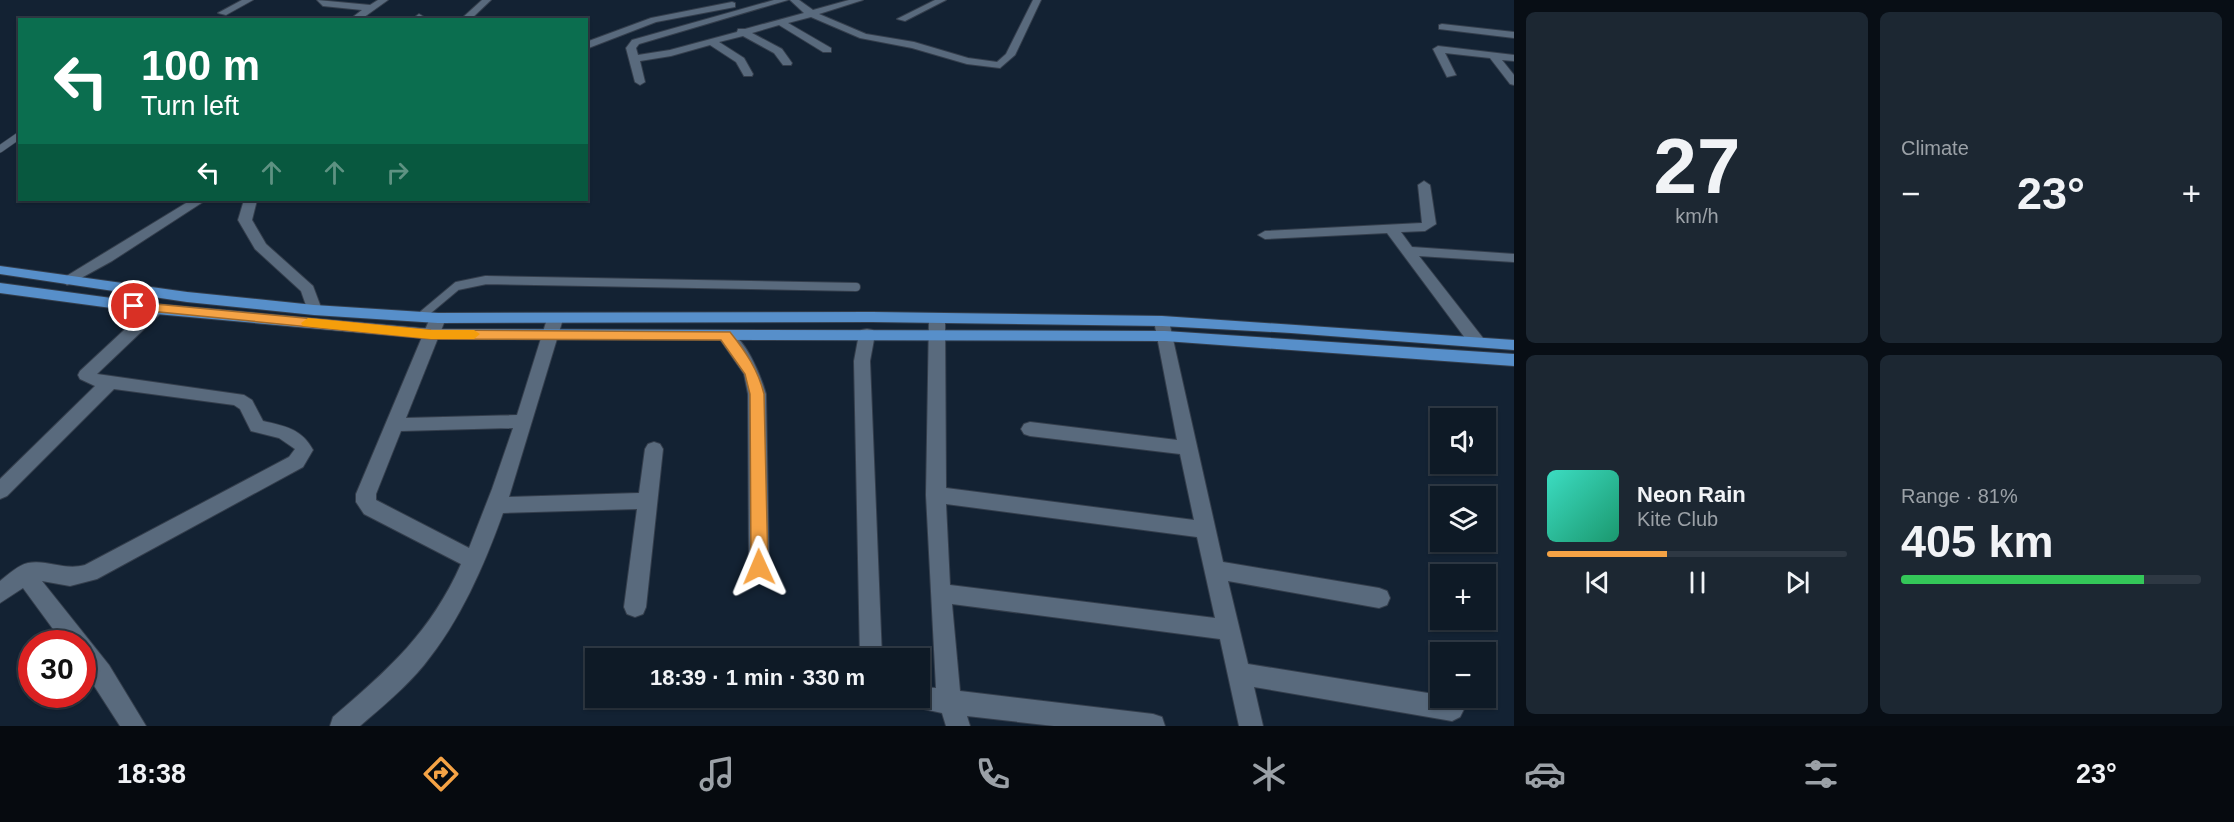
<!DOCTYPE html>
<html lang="en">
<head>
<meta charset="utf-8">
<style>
	:root { --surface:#0e1a26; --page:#1c2732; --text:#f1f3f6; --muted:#9ba1a7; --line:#2e3843; --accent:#f5a345 }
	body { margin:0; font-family:Helvetica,sans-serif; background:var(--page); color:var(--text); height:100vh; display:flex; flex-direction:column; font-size:22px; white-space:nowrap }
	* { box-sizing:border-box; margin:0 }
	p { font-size:20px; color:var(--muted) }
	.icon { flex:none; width:33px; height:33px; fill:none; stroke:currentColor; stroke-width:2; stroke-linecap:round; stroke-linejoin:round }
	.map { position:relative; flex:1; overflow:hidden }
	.panel { display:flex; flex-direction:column; gap:12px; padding:12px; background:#080e15; width:720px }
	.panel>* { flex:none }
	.top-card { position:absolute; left:18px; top:18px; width:570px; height:183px; border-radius:0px; box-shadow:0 2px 4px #0004,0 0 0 2px var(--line); background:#0b6e4f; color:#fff; overflow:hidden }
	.controls { position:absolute; left:1430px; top:408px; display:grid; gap:12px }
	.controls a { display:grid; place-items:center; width:66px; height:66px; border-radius:0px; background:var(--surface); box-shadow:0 2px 4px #0004,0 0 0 2px var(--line); font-size:30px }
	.speed { position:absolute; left:18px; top:630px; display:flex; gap:12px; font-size:30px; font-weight:700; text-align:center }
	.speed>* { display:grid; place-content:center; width:78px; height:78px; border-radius:50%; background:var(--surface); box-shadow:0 2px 4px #0004,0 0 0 2px var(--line); line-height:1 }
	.speed .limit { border:9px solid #d22; background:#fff; color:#111 }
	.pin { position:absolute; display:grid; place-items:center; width:51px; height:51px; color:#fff; margin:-26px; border:3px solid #fff; border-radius:50%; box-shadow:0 2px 6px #0007 }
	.me { position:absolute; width:66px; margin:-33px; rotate:359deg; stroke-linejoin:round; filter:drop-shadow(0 0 4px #0008) }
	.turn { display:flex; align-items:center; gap:21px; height:126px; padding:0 24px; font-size:27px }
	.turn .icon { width:78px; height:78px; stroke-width:2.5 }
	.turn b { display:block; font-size:42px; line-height:51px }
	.lanes { display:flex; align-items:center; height:57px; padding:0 24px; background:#0003; justify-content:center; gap:30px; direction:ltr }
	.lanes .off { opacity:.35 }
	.big { font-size:45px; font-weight:700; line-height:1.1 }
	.panel .tile { flex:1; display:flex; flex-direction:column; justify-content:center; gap:9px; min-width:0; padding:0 21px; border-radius:9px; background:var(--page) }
	.panel .dial { align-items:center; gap:0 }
	.dial b { font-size:78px; line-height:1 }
	.song { display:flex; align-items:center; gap:18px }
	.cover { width:72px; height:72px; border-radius:9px; background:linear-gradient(135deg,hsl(170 70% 55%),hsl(160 70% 35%)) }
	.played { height:6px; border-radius:3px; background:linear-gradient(90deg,var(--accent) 40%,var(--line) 40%) }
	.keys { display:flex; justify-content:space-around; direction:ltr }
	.heat { display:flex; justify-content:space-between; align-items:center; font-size:33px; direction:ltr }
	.charge { height:9px; border-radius:4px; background:linear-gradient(90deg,#34c759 81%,var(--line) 0) }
	.panel .tiles { flex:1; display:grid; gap:12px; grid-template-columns:repeat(2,1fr) }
	.trip { position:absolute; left:585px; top:648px; width:345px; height:60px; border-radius:0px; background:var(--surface); box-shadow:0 2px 4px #0004,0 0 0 2px var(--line); font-weight:700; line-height:60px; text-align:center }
	.tab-bar { display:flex; height:96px; justify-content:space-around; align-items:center; background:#060a0f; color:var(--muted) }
	.tab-bar .icon { width:42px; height:42px }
	.tab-bar .active { color:var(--accent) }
	.tab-bar b { font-size:27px; color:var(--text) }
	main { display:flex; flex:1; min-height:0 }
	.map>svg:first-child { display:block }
</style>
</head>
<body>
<main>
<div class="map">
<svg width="1514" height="726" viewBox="0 0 1514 726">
	<rect width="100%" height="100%" fill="#132233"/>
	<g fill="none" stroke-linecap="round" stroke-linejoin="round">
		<defs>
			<path id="service-far1" d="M0,149L20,135"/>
			<path id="service" d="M420,317L457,286L486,280L856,287"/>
			<g id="minor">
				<path d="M242,0H253L226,15L218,13Z"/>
				<path d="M317,0L370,5L378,0H388L360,20H349L362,10L323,6Z"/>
				<path d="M482,0H491L470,20H460Z"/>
				<path d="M774,0H788L639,44L636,48L638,55L670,50L737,32L738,29H745L804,13L790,0H799L813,10L849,0H863L819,14L866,34L914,42L968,58L997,62L1006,54L1033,0H1041L1015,55L1000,68L967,64L912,48L860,38L811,17L788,23L831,48V52H823L779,25L752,33L782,49L792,63L791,65H783L774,53L743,36L719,42L744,58L753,74L752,76H744L736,62L710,45L671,56L640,61L645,82L640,85L635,82L626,48L632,40Z"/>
				<path d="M935,0H946L905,21L897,19Z"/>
				<path d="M732,2L735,3V7L656,22L586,49V42L651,18Z"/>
				<path d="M419,14L424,17L422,20H411Z"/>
				<path d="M1442,24L1514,32V38L1439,29V25Z"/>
				<path d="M1438,46L1514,55V61L1502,60L1514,75V85L1510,84L1490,58L1445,53L1456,75L1447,77L1433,49Z"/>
				<path d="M1424,181L1430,185L1436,224L1425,231L1401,232L1412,247L1514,254V262L1419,256L1483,338L1485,342L1483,346H1471L1387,233L1265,239L1258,235L1265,231L1422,223L1418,185Z"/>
				<path d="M191,200H206L112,261L72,283L67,285L60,280Z"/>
				<path d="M244,200H257L252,220L266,244L313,286L322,310L319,314H309L301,291L255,249L238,220Z"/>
				<path d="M156,304L164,309L161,313L97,374L244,395L252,400L263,421C285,426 302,429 313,450L303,467L97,579L70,586L42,581L109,665L146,726H120L82,667V644H64L23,588L0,603V581C9,574 18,565 28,563C47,559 64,571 85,565L289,457L295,449L279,438L251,431L240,409L234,405L114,389L7,496L0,499V479L95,386L80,379L78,375L80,371L151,305Z"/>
				<path d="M438,313L446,318L406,418L517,415L547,319L555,314L563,319L509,497L639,493L645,449L648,444L654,442L660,444L663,449L646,607L643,614L635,617L627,614L624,607L637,509L503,513C484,566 460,621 424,665C405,688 382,707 360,726H330L333,717C388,670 431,632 461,564L364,514L356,502V494L430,318ZM513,428L492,489L469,548L376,500V494L401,431Z"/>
				<path d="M937,313L945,318L946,488L1194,520L1180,454L1030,436L1024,434L1021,429L1024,424L1030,422L1177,440L1154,321L1156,317H1168L1223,562L1379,588L1387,591L1390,598L1387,605L1379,608L1228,581L1248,664L1440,695V698H1453L1460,701L1464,709L1460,717L1452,721L1254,687L1263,726H1239L1220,639L952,604L960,691L1153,714L1162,717L1165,726H1054L967,716L970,726H946L942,713L910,706L906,698H920V687L936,688L926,495L929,318ZM946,504L1197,537L1215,618L950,585Z"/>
				<path d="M867,329L873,330L875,334L870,361L882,658H860L854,361L859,334L861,330Z"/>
				<path d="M725,330C745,335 761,376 766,394L769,567L766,573L759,576L752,573L749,567L748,394L744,374L717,335L719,331Z"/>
			</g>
			<g id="primary">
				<path d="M0,266L187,292L314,305L438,313L872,312L1162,316L1514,340V350L1291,333L1162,326L872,322L438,323L314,315L187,302L0,274Z"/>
				<path d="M0,283L156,304L431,329L1165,331L1514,354V366L1165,341L431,339L156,314L0,293Z"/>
			</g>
		</defs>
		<use href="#service-far1" stroke="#343e4c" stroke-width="8"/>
		<use href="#service" stroke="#343e4c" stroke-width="10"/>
		<use href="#minor" stroke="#343e4c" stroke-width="2"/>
		<use href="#primary" stroke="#343e4c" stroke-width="2"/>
		<use href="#service-far1" stroke="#596a7d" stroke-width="7"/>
		<use href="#service" stroke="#596a7d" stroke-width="8"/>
		<use href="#minor" fill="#596a7d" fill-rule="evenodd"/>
		<use href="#primary" fill="#578fca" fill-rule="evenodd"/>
	</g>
	<path fill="#f5a345" stroke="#9f6a2d" stroke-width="1.5" d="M134,302L431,330L730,332C746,352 758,370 764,394L768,567L765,572L759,574L753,572L751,567L750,394L745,374L721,340L431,339L129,309L127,306Z"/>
	<path fill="#f59e0b" d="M308,318L431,330H474L480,334L474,339H431L303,326L301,323Z"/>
</svg>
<div class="controls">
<a><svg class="icon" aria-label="sound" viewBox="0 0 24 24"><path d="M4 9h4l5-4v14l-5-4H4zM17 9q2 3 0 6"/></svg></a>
<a><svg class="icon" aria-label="layers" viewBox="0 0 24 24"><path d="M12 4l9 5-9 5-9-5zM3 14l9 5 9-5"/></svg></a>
<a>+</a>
<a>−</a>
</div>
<div class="speed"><div class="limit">30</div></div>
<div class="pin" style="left:134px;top:306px;background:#d93025"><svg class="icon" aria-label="arrive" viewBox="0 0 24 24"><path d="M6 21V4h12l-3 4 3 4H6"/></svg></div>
<svg class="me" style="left:759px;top:567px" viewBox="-20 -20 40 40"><path d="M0-17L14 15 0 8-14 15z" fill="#f5a345" stroke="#fff" stroke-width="4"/></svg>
<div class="trip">18:39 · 1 min · 330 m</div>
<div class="top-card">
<div class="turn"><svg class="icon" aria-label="left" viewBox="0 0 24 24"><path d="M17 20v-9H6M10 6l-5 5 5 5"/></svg><div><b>100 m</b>Turn left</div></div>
<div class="lanes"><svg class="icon" aria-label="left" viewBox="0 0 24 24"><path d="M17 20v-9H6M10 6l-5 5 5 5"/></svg><svg class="icon off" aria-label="ahead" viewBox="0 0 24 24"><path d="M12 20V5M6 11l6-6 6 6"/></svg><svg class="icon off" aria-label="ahead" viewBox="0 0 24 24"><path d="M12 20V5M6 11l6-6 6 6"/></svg><svg class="icon off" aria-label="right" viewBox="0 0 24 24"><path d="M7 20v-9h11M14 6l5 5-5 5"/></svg></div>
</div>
</div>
<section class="panel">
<div class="tiles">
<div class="tile dial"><b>27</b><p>km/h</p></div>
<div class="tile"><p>Climate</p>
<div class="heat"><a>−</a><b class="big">23°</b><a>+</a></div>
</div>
<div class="tile">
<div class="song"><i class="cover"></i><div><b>Neon Rain</b><p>Kite Club</p></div></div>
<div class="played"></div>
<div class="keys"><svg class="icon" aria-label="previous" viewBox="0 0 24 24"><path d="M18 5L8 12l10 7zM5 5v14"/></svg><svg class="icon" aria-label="pause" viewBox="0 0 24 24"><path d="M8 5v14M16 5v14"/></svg><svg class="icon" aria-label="next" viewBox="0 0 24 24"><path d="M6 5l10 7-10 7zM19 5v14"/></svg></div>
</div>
<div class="tile"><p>Range · 81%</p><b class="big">405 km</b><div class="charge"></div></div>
</div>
</section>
</main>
<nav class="tab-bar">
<b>18:38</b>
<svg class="icon active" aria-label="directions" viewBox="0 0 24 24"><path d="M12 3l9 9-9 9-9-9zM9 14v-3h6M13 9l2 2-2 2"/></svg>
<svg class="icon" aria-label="music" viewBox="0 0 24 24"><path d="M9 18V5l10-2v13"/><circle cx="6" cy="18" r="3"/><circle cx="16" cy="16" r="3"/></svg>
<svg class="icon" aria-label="phone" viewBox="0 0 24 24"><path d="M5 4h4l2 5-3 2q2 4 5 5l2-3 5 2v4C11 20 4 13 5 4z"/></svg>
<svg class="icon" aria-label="climate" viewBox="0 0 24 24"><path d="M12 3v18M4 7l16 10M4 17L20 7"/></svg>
<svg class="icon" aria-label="car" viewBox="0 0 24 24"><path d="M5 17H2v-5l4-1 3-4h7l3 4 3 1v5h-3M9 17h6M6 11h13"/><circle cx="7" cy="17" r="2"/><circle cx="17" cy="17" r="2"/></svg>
<svg class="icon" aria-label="filters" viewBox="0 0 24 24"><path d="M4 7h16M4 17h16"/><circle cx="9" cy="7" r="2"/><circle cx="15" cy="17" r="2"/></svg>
<b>23°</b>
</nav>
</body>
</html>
